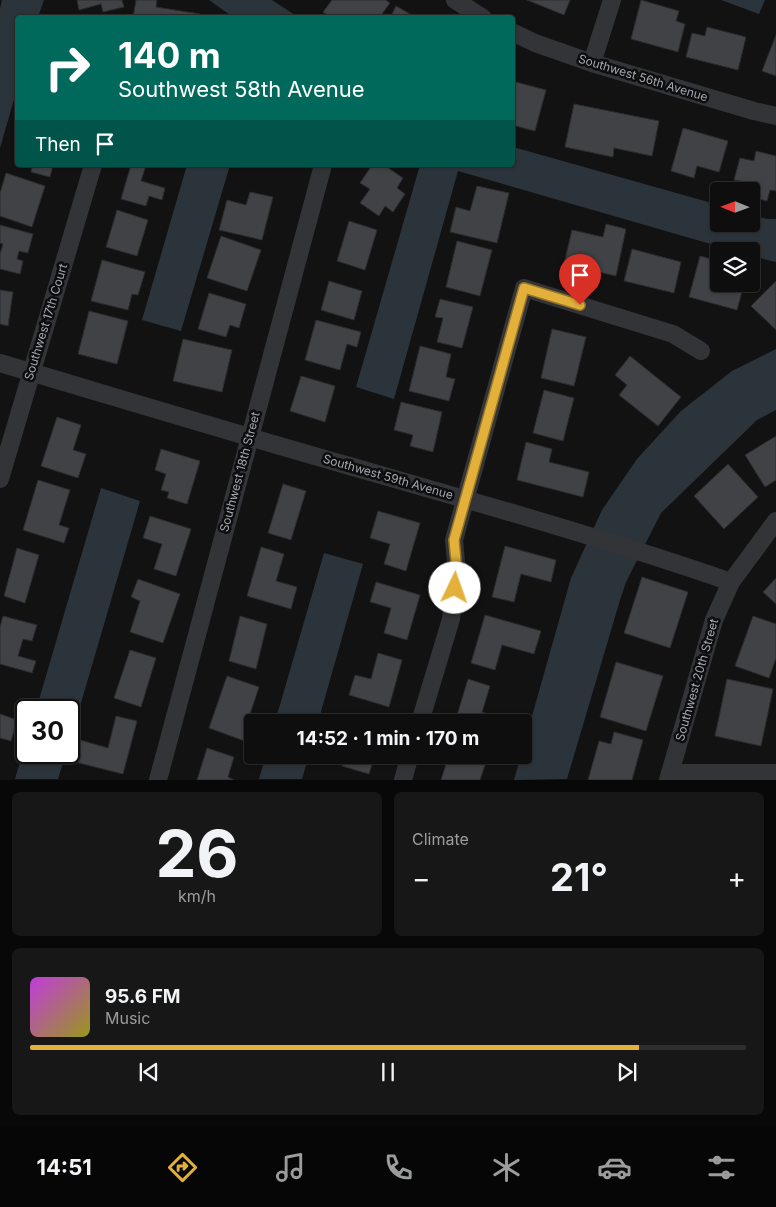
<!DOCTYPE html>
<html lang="en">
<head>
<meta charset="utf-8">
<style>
	:root { --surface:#0e0e0e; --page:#171717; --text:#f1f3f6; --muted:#9b9c9e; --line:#2e2e2e; --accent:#e3b13b }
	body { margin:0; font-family:Inter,sans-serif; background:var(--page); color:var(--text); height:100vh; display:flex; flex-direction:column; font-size:19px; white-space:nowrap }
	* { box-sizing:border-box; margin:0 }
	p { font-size:16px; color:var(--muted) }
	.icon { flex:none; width:28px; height:28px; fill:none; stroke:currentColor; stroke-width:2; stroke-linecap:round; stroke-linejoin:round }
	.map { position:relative; height:780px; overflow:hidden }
	.sheet { display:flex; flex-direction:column; gap:12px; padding:12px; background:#080808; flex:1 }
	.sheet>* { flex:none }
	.banner { position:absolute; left:15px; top:15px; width:500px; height:152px; border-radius:5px; box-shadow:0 1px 4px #0004,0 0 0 1px var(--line); background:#00695c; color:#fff; overflow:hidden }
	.needle { width:32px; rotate:271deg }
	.buttons { position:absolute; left:710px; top:182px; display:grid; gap:10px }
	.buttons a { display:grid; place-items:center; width:50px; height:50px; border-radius:5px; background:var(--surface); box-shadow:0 1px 4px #0004,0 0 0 1px var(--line); font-size:25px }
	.speed { position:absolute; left:15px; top:699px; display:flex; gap:10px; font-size:25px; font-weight:700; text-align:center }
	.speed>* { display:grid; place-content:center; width:65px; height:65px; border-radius:50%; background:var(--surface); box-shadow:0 1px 4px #0004,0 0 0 1px var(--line); line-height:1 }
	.speed .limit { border:2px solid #111; border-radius:8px; background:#fff; color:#111 }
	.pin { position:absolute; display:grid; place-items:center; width:42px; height:42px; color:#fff; margin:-51px -21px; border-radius:50% 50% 50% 0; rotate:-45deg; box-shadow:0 0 5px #0007 }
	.pin .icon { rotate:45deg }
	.me { position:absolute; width:55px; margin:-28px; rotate:3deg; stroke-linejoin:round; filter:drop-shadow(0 0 4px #0008) }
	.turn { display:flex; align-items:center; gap:18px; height:105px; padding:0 20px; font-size:22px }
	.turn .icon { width:65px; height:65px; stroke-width:2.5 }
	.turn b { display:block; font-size:35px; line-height:42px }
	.then { display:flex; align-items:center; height:48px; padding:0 20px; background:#0003; gap:10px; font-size:19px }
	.big { font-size:38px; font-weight:700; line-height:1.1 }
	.sheet .card { flex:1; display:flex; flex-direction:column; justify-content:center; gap:8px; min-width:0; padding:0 18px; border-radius:8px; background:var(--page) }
	.sheet .dial { align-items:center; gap:0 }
	.dial b { font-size:65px; line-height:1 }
	.song { display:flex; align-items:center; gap:15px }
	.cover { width:60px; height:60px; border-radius:8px; background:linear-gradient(135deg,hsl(290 70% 55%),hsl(60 70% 35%)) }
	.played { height:5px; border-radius:2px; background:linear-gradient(90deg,var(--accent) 85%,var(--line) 85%) }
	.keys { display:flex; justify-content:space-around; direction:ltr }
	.heat { display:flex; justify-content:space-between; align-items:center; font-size:28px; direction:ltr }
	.sheet .tiles { flex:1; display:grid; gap:12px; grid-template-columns:1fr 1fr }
	.card:last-child { grid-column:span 2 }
	.trip { position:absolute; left:244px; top:714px; width:288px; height:50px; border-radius:5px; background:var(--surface); box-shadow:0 1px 4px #0004,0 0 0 1px var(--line); font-weight:700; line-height:50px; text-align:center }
	.tab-bar { display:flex; height:80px; justify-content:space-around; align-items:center; background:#060606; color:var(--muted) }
	.tab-bar .icon { width:35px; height:35px }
	.tab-bar .active { color:var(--accent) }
	.tab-bar b { font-size:22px; color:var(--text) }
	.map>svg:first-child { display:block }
</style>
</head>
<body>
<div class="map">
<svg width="776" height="780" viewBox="0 0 776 780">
	<rect width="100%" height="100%" fill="#121213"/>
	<g fill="#2c343b">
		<path d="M2,0H44L38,17L18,18L17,89L0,148V9Z"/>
		<path d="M209,0H272L298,17H230V15Z"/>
		<path d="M721,0H765L759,14Z"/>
		<path d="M513,147L719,205V224H751V215L767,219H776V262L751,256V251H735L458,171L394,399L356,387L420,165H512Z"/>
		<path d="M187,165H230L181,331L142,320Z"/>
		<path d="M776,349V410L757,420L661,513L626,582L620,600L567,779L514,780L521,755H522L523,748L571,578L602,510L637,459L681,411L732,371Z"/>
		<path d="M101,488L140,501L69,744V710H36Z"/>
		<path d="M324,553L363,564L318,722H275Z"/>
		<path d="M26,742V752L66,753L58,779H15Z"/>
		<path d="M266,755H309L302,779H259Z"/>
	</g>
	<g fill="#414246" stroke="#2c2c2f">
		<path d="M77,0H122L124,7L103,12L101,4L79,10Z"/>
		<path d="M136,0H157L156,7L200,14V18H133Z"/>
		<path d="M332,0H386L390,3L379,18H331L323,12Z"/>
		<path d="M527,0H570L564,15Z"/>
		<path d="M641,0L679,11L676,21L685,24L678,52L631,39Z"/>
		<path d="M396,6L417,18H390Z"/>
		<path d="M707,27L746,37L738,70L686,57L692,33L705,36Z"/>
		<path d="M776,35V76L762,71Z"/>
		<path d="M512,81L546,90L535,131L512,125Z"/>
		<path d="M574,104L659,121L652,156L614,148L613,157L565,147Z"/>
		<path d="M683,128L728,141L719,172L697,166L694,178L671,171Z"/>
		<path d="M756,151L776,156V191L770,190L767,201L751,197V191H743L745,182L734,180L740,158L754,161Z"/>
		<path d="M24,165H53L50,177L31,172L32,167Z"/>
		<path d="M131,165H146L141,181L165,188L162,200L149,196L146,206L121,199Z"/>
		<path d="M372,165H384L403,178L397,188L405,194L393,212L385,206L379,216L360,203L370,189L360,183Z"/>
		<path d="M6,173L45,186L32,227L0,216V193Z"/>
		<path d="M477,186L509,193L497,243L450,232L456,207L470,211Z"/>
		<path d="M250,192L273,197L262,240L219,230L227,200L246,205Z"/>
		<path d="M117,210L148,220L137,256L106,247Z"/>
		<path d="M349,221L377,230L365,270L337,261Z"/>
		<path d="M606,224L626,229L616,276L564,264L572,230L603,237Z"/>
		<path d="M0,225L33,234L28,253L19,251L17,259L23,261L20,274L0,269V254L3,244L0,243Z"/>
		<path d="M221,236L261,250L247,291L207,278Z"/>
		<path d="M457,241L492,250L480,296L446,287Z"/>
		<path d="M632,249L681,262L674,293L624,281Z"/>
		<path d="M700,256L719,261V284H744L737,310L689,297Z"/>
		<path d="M102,260L145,272L138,295L132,294L128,310L91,301Z"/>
		<path d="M329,281L362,291L354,320L321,310Z"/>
		<path d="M776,281V330L751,306Z"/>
		<path d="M0,290L13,292L8,326L0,324Z"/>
		<path d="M209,293L246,304L239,328L230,325L226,337L198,329Z"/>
		<path d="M440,299L473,307L462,348L437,342L443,318L435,317Z"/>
		<path d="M89,311L128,321L117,364L78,354Z"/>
		<path d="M316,320L361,332L357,347L347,344L340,370L305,360Z"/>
		<path d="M552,329L586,337L574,386L541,378Z"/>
		<path d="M183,339L232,350L222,392L173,381Z"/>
		<path d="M420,346L451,354L446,377L455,379L449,401L409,391Z"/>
		<path d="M630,356L681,397L658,426L619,395L627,385L615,375Z"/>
		<path d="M301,376L335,386L325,422L290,411Z"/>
		<path d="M544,390L574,398L563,441L533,433Z"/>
		<path d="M401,402L442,412L433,452L410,446L413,435L394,430Z"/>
		<path d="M57,417L81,425L73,450L86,454L78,478L41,466Z"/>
		<path d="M776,436V480L765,487L745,455Z"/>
		<path d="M526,442L552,449L549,462L589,472L583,497L517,480Z"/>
		<path d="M161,449L200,461L187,504L167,498L169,492L161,490L166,474L155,470Z"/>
		<path d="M728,464L758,497L724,529L694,496Z"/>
		<path d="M38,480L70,490L59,525L69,528L64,543L23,530Z"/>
		<path d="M283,484L306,491L291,540L268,533Z"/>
		<path d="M378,511L420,523L406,571L384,564L390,544L370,538Z"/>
		<path d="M150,516L191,529L176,576L154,569L162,544L143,538Z"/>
		<path d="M505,546L556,560L551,582L521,574L514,602L492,597Z"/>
		<path d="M261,547L284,554L276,581L297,587L291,609L247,596Z"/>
		<path d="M17,548L39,555L25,603L4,596Z"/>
		<path d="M642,577L688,592L670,648L624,633Z"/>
		<path d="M776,578V604L763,592Z"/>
		<path d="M138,579L180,594L163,643L130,632L140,601L131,597Z"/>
		<path d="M376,582L420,595L407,640L384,633L391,608L370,602Z"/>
		<path d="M485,615L541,631L534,654L502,645L495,670L471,663Z"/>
		<path d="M3,616L37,625L32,641L23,639L18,656L36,661L32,673L0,664V627Z"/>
		<path d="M240,616L267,624L256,669L229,661Z"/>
		<path d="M753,616L776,624V658L769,678L735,666Z"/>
		<path d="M130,650L156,658L141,707L114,698Z"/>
		<path d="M378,653L402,660L389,707L349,695L355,675L371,679Z"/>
		<path d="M616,662L663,676L646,731L600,717Z"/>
		<path d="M227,676L259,687L247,723L252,725V734L250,743L209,728Z"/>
		<path d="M468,679L490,686L482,712L500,718L499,722H455Z"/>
		<path d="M727,679L773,689L761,746L715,736Z"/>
		<path d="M0,714L17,720L11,741L0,738Z"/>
		<path d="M116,716L137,721L123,774L75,762L80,740L108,748Z"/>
		<path d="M614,732L643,740L632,780H588L599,741L611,744Z"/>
		<path d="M207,748L234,757L228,777L234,780H197Z"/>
		<path d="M345,755H375L369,774L342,766Z"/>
		<path d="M449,755L488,756L480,780H441Z"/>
	</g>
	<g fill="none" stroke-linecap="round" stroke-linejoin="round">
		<g stroke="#333438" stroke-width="18">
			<path d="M455,0L483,18"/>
			<path d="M512,32L535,43L592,63L754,111L776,116"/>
			<path d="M592,63L612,0"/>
			<path d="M0,363C115,397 230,432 346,465C475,502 604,538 731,582"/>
			<path d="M0,479L93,165"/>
			<path d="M420,722L451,619L457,572L454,540L524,288L673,334L701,351"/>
			<path d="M670,773H776"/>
			<path d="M158,780L323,165"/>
			<path d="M403,780L410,755"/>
			<path d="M668,780L714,620L731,582L776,521"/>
		</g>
	</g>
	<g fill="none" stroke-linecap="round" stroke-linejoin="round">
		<defs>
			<path id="route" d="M455,588L457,572L454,540L524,288L580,305"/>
		</defs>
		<use href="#route" stroke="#947326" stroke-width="12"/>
		<use href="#route" stroke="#e3b13b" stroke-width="9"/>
	</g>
	<g text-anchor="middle" stroke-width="5" stroke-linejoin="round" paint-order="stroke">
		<g font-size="12" fill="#a5a8b3" stroke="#0d0d0e">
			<text transform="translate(643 78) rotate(17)" y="4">Southwest 56th Avenue</text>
			<text transform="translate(46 322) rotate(-73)" y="4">Southwest 17th Court</text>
			<text transform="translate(240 472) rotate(-75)" y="4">Southwest 18th Street</text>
			<text transform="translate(388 477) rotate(16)" y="4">Southwest 59th Avenue</text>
			<text transform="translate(697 680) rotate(-74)" y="4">Southwest 20th Street</text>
		</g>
	</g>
</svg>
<div class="buttons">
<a><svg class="needle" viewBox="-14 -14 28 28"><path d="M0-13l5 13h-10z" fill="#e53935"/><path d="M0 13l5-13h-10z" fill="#9b9c9e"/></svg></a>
<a><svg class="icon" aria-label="layers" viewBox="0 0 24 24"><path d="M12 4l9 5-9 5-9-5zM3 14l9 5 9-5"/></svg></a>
</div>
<div class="speed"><div class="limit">30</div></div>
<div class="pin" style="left:580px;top:305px;background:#d93025"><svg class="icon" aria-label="arrive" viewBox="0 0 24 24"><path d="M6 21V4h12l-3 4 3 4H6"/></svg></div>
<svg class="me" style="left:455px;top:588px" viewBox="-20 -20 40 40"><circle r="19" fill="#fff"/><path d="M0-13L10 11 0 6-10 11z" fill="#e3b13b"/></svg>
<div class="trip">14:52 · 1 min · 170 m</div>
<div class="banner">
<div class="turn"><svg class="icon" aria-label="right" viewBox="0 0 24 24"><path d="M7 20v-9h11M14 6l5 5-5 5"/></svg><div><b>140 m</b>Southwest 58th Avenue</div></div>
<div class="then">Then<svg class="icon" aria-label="arrive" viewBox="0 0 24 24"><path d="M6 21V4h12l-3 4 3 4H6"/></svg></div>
</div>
</div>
<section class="sheet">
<div class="tiles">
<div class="card dial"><b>26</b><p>km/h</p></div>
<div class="card"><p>Climate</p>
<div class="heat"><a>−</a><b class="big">21°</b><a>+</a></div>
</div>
<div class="card">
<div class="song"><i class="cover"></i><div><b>95.6 FM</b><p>Music</p></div></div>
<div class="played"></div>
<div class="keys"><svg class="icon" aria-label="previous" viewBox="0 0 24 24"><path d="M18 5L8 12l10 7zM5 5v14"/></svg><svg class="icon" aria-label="pause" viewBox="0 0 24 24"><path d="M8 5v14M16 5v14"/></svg><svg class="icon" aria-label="next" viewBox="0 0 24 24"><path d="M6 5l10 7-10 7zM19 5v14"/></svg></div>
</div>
</div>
</section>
<nav class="tab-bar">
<b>14:51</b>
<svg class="icon active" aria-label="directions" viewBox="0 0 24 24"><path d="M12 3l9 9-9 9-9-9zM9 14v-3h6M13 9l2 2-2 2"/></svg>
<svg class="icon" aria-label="music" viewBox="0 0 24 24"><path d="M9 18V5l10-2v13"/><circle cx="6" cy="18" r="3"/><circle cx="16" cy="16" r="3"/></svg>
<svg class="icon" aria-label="phone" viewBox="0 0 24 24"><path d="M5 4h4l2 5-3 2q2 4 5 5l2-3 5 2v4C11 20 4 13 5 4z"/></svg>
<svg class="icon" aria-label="climate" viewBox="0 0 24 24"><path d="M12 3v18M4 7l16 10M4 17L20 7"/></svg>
<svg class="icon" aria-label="car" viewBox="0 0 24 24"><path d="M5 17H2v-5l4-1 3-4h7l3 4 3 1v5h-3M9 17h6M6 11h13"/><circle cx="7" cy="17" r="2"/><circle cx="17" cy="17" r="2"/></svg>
<svg class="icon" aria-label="filters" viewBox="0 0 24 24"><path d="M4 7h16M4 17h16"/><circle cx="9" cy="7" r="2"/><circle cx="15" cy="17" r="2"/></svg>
</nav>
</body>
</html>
